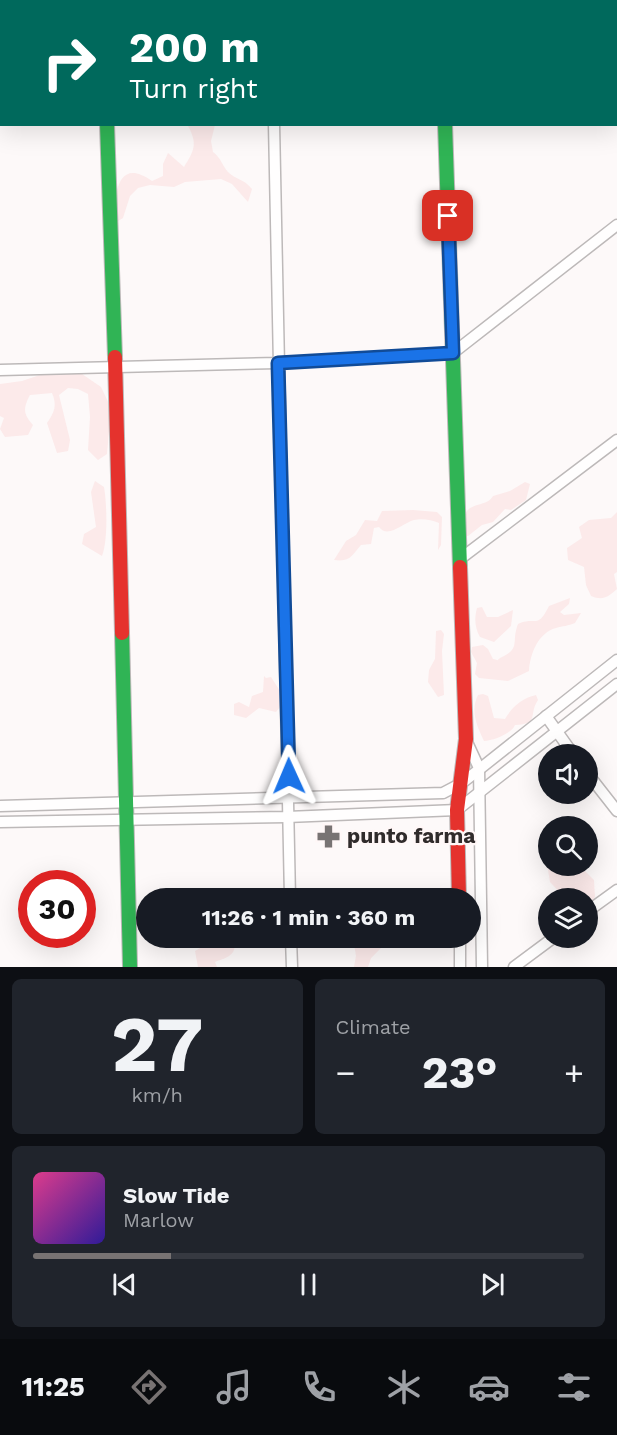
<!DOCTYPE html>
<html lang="en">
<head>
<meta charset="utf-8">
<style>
	:root { --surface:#171b24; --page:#20242c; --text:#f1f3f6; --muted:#9ea1a6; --line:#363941; --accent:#787373 }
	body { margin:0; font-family:"Work Sans",sans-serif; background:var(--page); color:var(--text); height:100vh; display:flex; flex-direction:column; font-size:22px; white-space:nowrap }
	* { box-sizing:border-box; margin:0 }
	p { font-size:20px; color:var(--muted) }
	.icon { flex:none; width:33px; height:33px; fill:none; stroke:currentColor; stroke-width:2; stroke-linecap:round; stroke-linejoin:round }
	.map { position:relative; height:967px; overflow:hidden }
	.panel { display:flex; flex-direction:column; gap:12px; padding:12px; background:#0d0f14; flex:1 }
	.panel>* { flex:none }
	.top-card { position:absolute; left:0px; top:0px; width:618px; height:126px; box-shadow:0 6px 24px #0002; background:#00695c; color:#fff; overflow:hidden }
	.buttons { position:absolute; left:538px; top:744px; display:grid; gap:12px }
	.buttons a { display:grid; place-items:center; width:60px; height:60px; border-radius:50%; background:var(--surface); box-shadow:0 6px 24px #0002; font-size:30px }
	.speed { position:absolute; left:18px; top:870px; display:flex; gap:12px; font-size:30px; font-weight:700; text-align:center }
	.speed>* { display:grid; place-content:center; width:78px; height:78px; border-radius:50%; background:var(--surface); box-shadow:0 6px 24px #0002; line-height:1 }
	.speed .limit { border:9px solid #d22; background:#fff; color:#111 }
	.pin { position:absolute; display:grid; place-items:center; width:51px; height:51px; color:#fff; margin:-26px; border-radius:12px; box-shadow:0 3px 9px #0006 }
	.me { position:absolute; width:66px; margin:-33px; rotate:359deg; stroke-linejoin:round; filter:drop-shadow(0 0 4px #0008) }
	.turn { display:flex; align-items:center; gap:21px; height:126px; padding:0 30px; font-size:27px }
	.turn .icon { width:78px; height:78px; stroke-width:2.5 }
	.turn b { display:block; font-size:42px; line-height:51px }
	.big { font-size:45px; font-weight:700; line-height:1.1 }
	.panel .tile { flex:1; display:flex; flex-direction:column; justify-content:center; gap:9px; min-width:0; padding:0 21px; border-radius:9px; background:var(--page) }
	.panel .dial { align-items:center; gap:0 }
	.dial b { font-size:78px; line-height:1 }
	.song { display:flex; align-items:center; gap:18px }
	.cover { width:72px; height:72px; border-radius:9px; background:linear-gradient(135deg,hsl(330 70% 55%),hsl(250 70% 35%)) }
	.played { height:6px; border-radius:3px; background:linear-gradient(90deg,var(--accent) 25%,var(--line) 25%) }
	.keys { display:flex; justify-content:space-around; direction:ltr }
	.heat { display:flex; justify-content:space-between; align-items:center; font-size:33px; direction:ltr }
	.panel .tiles { flex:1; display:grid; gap:12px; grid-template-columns:1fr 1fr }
	.tile:last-child { grid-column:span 2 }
	.trip { position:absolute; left:136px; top:888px; width:345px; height:60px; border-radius:30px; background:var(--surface); box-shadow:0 6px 24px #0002; font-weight:700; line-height:60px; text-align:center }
	.tabs { display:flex; height:96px; justify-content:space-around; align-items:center; background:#090b0e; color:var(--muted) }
	.tabs .icon { width:42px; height:42px }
	.tabs .selected { color:var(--accent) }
	.tabs b { font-size:27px; color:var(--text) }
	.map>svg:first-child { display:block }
</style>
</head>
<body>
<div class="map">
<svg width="617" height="967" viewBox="0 0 617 967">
	<rect width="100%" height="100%" fill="#fdf9f9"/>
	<g fill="#fceaea">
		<path d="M190,125H215L211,141L213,152C221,158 222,165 228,172C236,180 243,178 252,189L248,202L232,184L221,179L185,182L174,187L150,185L138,188L130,196L123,218L113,224C115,199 115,155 152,181L163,176V164L168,153L184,167C194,151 198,144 188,126Z"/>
		<path d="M46,373L82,374L101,387L111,408L107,454L98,460L88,450L90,417L88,394L78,389L68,388L59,395L70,440L68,451L57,453L47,423C55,412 57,405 52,393L30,395C23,408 23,414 33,425L28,435L5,437L0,429L4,418L0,416V384L22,381Z"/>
		<path d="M95,481L104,487C107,504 108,541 102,556L82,544L84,534L96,527L91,492Z"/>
		<path d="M525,482L530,484L526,500L511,510L505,509L493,522L482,525L468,536H465C465,529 464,521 465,515C469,502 487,507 493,496L510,491Z"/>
		<path d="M413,510L437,512L442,517L441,545L438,550L439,523C432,520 422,518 414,520C403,523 388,539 379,527L374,528L371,544L361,545C351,556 351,562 334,560L346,541L356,535L365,520L377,521L382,511Z"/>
		<path d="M617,512V572L614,574L617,589C608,597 603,601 591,596L586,585L584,567L568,560L567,548L582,538L579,527L589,520L611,518Z"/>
		<path d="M570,598L569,604L560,612L564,615L581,613L575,623C568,626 563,626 556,628C538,633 530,654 529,671L508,681L479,678L475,674L477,663L471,652L472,647L483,645L488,649L493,659C502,661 494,661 502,657C521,648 511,642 518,624C536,616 537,630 549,606Z"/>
		<path d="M482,607L487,617H498L513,610L511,626L494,642L480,637C475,628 474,619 477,608Z"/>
		<path d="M441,630L444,634L442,651L444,695L438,697L428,682L429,670L435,659L436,631Z"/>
		<path d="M264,676L266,678L271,677L280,691V707L276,712L259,708L246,718L234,715V704L239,702L249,707L252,696L263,692Z"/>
		<path d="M483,694L488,696L494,718L505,719C512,707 522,698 536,695L538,700C528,715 540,724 515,725C512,733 494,741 484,741C477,726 470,711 478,695Z"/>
		<path d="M549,842V866H580L594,880L595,897L588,906V898H565L550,882L548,870L542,853V847Z"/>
		<path d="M204,938H212L214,945L231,941L235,945C234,957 225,958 215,962L217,967H198L195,951L205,945Z"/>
		<path d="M353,938H373L383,946L371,958L368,967H354L356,956Z"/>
	</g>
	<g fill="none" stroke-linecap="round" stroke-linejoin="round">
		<defs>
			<g id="street">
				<path d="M102,0L103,2"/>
				<path d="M272,0L273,2"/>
				<path d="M442,0V2"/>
				<path d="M588,2L590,0"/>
				<path d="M274,124L290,898"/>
				<path d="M0,370L278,363L453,353L617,225"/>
				<path d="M460,559L617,440"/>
				<path d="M546,716L573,754"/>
				<path d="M467,742L479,768L482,967"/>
				<path d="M588,774L617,811"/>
				<path d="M0,806L443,793L462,783L617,660"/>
				<path d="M0,822L287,817L457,810L617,684"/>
				<path d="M588,911L617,890"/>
				<path d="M291,938L292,967"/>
				<path d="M460,938V967"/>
				<path d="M514,967L553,938"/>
			</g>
			<g id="fast">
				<path d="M107,124L115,357"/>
				<path d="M445,124L460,567"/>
				<path d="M122,633L130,967"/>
			</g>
			<g id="jam">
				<path d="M115,357L122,633"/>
				<path d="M459,898L457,810L466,739L460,567"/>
			</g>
		</defs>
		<use href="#street" stroke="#bdb9b9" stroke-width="13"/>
		<use href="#fast" stroke="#bdb9b9" stroke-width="16"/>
		<use href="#jam" stroke="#bdb9b9" stroke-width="16"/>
		<use href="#street" stroke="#fffefe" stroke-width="10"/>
		<use href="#fast" stroke="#30b455" stroke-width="14"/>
		<use href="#jam" stroke="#e5322d" stroke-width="14"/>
	</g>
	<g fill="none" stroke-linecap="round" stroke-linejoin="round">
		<defs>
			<path id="route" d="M289,776L278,363L453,353L448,216"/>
		</defs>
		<use href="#route" stroke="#114b97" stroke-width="15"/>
		<use href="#route" stroke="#1a73e8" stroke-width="10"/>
	</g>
	<defs>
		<symbol id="pharmacy-bare" viewBox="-9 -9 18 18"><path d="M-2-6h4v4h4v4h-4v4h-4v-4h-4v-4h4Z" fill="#787373" stroke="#fff7f7" stroke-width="2.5" paint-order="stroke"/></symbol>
	</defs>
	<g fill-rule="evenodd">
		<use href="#pharmacy-bare" x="312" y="820" width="33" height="33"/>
	</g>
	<g text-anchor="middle" stroke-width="4.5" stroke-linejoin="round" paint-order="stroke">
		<g font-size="21" font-weight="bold" fill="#302b2b" stroke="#fff7f7" text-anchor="start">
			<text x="347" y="843">punto farma</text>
		</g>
	</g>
</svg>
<div class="buttons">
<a><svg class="icon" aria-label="sound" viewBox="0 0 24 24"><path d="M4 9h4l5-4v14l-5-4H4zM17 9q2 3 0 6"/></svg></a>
<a><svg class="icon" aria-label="search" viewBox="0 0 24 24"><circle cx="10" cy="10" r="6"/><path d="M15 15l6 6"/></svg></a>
<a><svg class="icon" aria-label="layers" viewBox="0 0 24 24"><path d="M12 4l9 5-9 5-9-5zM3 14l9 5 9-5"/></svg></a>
</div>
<div class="speed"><div class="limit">30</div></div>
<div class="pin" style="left:448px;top:216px;background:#d93025"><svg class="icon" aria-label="arrive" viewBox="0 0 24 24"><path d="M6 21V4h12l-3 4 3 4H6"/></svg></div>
<svg class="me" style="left:289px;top:776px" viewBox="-20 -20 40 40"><path d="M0-17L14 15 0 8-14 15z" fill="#1a73e8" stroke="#fff" stroke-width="4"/></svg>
<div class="trip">11:26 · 1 min · 360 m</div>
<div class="top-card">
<div class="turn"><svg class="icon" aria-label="right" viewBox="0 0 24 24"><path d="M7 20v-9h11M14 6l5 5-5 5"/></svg><div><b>200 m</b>Turn right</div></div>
</div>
</div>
<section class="panel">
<div class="tiles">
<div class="tile dial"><b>27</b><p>km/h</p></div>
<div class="tile"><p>Climate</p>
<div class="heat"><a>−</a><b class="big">23°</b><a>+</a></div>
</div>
<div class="tile">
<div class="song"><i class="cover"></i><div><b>Slow Tide</b><p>Marlow</p></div></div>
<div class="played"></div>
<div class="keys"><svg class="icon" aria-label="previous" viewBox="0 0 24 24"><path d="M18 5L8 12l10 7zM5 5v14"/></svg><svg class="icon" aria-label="pause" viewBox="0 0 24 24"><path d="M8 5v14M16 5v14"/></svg><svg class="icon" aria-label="next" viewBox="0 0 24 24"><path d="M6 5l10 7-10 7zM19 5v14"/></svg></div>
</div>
</div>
</section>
<nav class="tabs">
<b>11:25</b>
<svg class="icon selected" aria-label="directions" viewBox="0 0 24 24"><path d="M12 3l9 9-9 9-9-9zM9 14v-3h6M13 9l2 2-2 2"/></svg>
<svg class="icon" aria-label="music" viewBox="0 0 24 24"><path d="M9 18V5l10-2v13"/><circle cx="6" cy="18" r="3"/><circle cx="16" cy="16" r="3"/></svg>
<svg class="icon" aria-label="phone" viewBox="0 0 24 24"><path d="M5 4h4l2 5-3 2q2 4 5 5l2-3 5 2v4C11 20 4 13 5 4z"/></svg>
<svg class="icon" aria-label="climate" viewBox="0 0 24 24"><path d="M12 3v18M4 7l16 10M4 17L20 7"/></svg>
<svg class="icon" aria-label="car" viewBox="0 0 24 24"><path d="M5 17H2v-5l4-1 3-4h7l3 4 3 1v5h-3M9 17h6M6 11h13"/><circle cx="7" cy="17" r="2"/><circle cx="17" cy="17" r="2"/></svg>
<svg class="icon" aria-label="filters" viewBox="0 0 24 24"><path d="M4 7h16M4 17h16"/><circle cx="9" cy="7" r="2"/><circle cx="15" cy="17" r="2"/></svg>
</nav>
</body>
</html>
